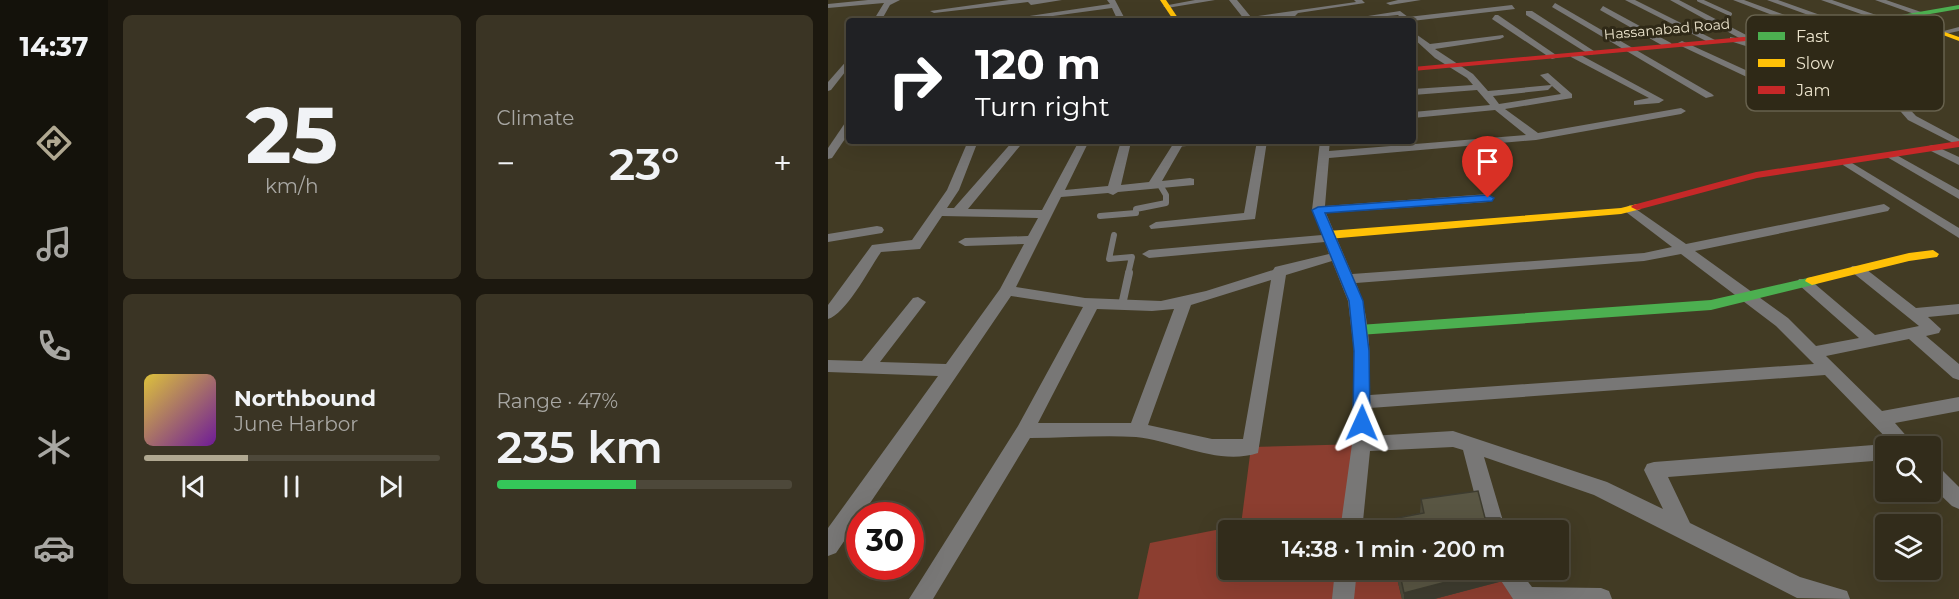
<!DOCTYPE html>
<html lang="en">
<head>
<meta charset="utf-8">
<style>
	:root { --surface:#322c1b; --page:#3a3424; --text:#f1f3f6; --muted:#a8a7a3; --line:#4d483a; --accent:#b0a891 }
	body { margin:0; font-family:Montserrat,sans-serif; background:var(--page); color:var(--text); height:100vh; display:flex; flex-direction:column; font-size:22px; white-space:nowrap }
	* { box-sizing:border-box; margin:0 }
	p { font-size:20px; color:var(--muted) }
	.icon { flex:none; width:33px; height:33px; fill:none; stroke:currentColor; stroke-width:2; stroke-linecap:round; stroke-linejoin:round }
	.map { position:relative; flex:1; overflow:hidden }
	.side { display:flex; flex-direction:column; gap:15px; padding:15px; background:#1c180f; width:720px }
	.side>* { flex:none }
	.hud { position:absolute; left:18px; top:18px; width:570px; height:126px; border-radius:6px; box-shadow:0 6px 24px #0002,0 0 0 2px var(--line); background:#202124; color:#fff; overflow:hidden }
	.tools { position:absolute; left:1047px; top:436px; display:grid; gap:12px }
	.tools a { display:grid; place-items:center; width:66px; height:66px; border-radius:6px; background:var(--surface); box-shadow:0 6px 24px #0002,0 0 0 2px var(--line); font-size:30px }
	.speed { position:absolute; left:18px; top:502px; display:flex; gap:12px; font-size:30px; font-weight:700; text-align:center }
	.speed>* { display:grid; place-content:center; width:78px; height:78px; border-radius:50%; background:var(--surface); box-shadow:0 6px 24px #0002,0 0 0 2px var(--line); line-height:1 }
	.speed .limit { border:9px solid #d22; background:#fff; color:#111 }
	.pin { position:absolute; display:grid; place-items:center; width:51px; height:51px; color:#fff; margin:-62px -26px; border-radius:50% 50% 50% 0; rotate:-45deg; box-shadow:0 0 6px #0007 }
	.pin .icon { rotate:45deg }
	.me { position:absolute; width:66px; margin:-33px; rotate:1deg; stroke-linejoin:round; filter:drop-shadow(0 0 4px #0008) }
	.turn { display:flex; align-items:center; gap:21px; height:126px; padding:0 30px; font-size:27px }
	.turn .icon { width:78px; height:78px; stroke-width:2.5 }
	.turn b { display:block; font-size:42px; line-height:51px }
	.big { font-size:45px; font-weight:600; line-height:1.1 }
	.side .tile { flex:1; display:flex; flex-direction:column; justify-content:center; gap:9px; min-width:0; padding:0 21px; border-radius:9px; background:var(--page) }
	.side .dial { align-items:center; gap:0 }
	.dial b { font-size:78px; line-height:1 }
	.song { display:flex; align-items:center; gap:18px }
	.cover { width:72px; height:72px; border-radius:9px; background:linear-gradient(135deg,hsl(50 70% 55%),hsl(280 70% 35%)) }
	.played { height:6px; border-radius:3px; background:linear-gradient(90deg,var(--accent) 35%,var(--line) 35%) }
	.keys { display:flex; justify-content:space-around; direction:ltr }
	.heat { display:flex; justify-content:space-between; align-items:center; font-size:33px; direction:ltr }
	.charge { height:9px; border-radius:4px; background:linear-gradient(90deg,#34c759 47%,var(--line) 0) }
	.side .tiles { flex:1; display:grid; gap:15px; grid-template-columns:repeat(2,1fr) }
	.trip { position:absolute; left:390px; top:520px; width:351px; height:60px; border-radius:6px; background:var(--surface); box-shadow:0 6px 24px #0002,0 0 0 2px var(--line); font-weight:600; line-height:60px; text-align:center }
	main { display:flex; flex:1; min-height:0 }
	.tab-bar { display:flex; flex-direction:column; width:108px; justify-content:space-around; align-items:center; background:#14120b; color:var(--muted) }
	.tab-bar .icon { width:42px; height:42px }
	.tab-bar .selected { color:var(--accent) }
	.tab-bar b { font-size:27px; color:var(--text) }
	.map>svg:first-child { display:block }
</style>
</head>
<body>
<main>
<nav class="tab-bar">
<b>14:37</b>
<svg class="icon selected" aria-label="directions" viewBox="0 0 24 24"><path d="M12 3l9 9-9 9-9-9zM9 14v-3h6M13 9l2 2-2 2"/></svg>
<svg class="icon" aria-label="music" viewBox="0 0 24 24"><path d="M9 18V5l10-2v13"/><circle cx="6" cy="18" r="3"/><circle cx="16" cy="16" r="3"/></svg>
<svg class="icon" aria-label="phone" viewBox="0 0 24 24"><path d="M5 4h4l2 5-3 2q2 4 5 5l2-3 5 2v4C11 20 4 13 5 4z"/></svg>
<svg class="icon" aria-label="climate" viewBox="0 0 24 24"><path d="M12 3v18M4 7l16 10M4 17L20 7"/></svg>
<svg class="icon" aria-label="car" viewBox="0 0 24 24"><path d="M5 17H2v-5l4-1 3-4h7l3 4 3 1v5h-3M9 17h6M6 11h13"/><circle cx="7" cy="17" r="2"/><circle cx="17" cy="17" r="2"/></svg>
</nav>
<section class="side">
<div class="tiles">
<div class="tile dial"><b>25</b><p>km/h</p></div>
<div class="tile"><p>Climate</p>
<div class="heat"><a>−</a><b class="big">23°</b><a>+</a></div>
</div>
<div class="tile">
<div class="song"><i class="cover"></i><div><b>Northbound</b><p>June Harbor</p></div></div>
<div class="played"></div>
<div class="keys"><svg class="icon" aria-label="previous" viewBox="0 0 24 24"><path d="M18 5L8 12l10 7zM5 5v14"/></svg><svg class="icon" aria-label="pause" viewBox="0 0 24 24"><path d="M8 5v14M16 5v14"/></svg><svg class="icon" aria-label="next" viewBox="0 0 24 24"><path d="M6 5l10 7-10 7zM19 5v14"/></svg></div>
</div>
<div class="tile"><p>Range · 47%</p><b class="big">235 km</b><div class="charge"></div></div>
</div>
</section>
<div class="map">
<svg width="1131" height="599" viewBox="0 0 1131 599">
	<rect width="100%" height="100%" fill="#423b24"/>
	<g fill="#8c3e30">
		<path d="M533,444L523,531H400V570H567L574,599H310L322,543L413,525L423,447Z"/>
		<path d="M683,578L706,599H606Z"/>
	</g>
	<g fill="none" stroke-linecap="round" stroke-linejoin="round">
		<path stroke="#787776" stroke-width="4" d="M871,0L902,14"/>
		<path stroke="#787776" stroke-width="5" d="M352,144L392,141"/>
		<g stroke="#787776" stroke-width="6">
			<path d="M272,216L308,213V209L338,203V195L332,185"/>
			<path d="M286,235L281,259L304,257L300,274"/>
		</g>
		<path stroke="#787776" stroke-width="8" d="M294,305L301,273"/>
		<g fill="#787776" fill-rule="evenodd">
			<path d="M40,0H72L62,5L53,21H45L56,3L0,8V4Z"/>
			<path d="M181,0H234L203,5L200,2L106,13L102,11Z"/>
			<path d="M279,0H287L298,21H290L284,8L188,21H167L282,4Z"/>
			<path d="M367,0H387L339,8L335,6Z"/>
			<path d="M401,0H409L423,17L528,2L526,0H534L537,3L470,13L467,16L413,21L416,19Z"/>
			<path d="M570,0H593L562,5L558,3Z"/>
			<path d="M797,0H807L887,40L880,42Z"/>
			<path d="M842,0H851L922,37L920,41L1059,85L1088,116L1131,139V146L1080,120L1053,89L902,41V37L913,39Z"/>
			<path d="M905,0H916L995,29V33L1101,72L1094,74L982,34L983,30Z"/>
			<path d="M939,0H950L1023,26L1016,28Z"/>
			<path d="M993,0H1004L1060,19L1053,21Z"/>
			<path d="M1047,0H1058L1096,13L1089,15Z"/>
			<path d="M727,3L884,94L886,96L878,98L724,7Z"/>
			<path d="M684,5L687,9L584,21H576L570,15L508,21L572,11L580,17Z"/>
			<path d="M775,6L843,43L844,45L837,47L772,10Z"/>
			<path d="M698,11H704L769,53L762,55L698,15Z"/>
			<path d="M667,15H670L731,57L724,59L664,19Z"/>
			<path d="M1131,27V31L1112,35L1108,33Z"/>
			<path d="M585,32L602,44L675,35L676,37L672,39L607,49L645,74L660,91L723,85L712,75L720,73L744,94V98L677,109L710,133L853,108L858,111L853,114L708,140L501,158L497,206L660,194L666,198L660,202L498,213L524,274L816,253L844,247L798,212L796,209L802,205L858,244L1056,204L1062,208L1060,211L867,251L960,318L988,346L1031,338L971,285L969,282L971,279H981L1047,335L1091,326L1024,272L1022,269L1024,266H1034L1088,308L1131,304V314L1100,317L1113,329L1111,333L1098,336L1131,364V380L1125,378L1081,339L998,356L1054,411L1131,397V411L1067,423L1088,447H1067L997,375L542,408V436L625,431L779,482L835,509L816,470L819,464L826,462L1058,444L1065,447H1058V460L840,477L862,523L972,577L1019,591L1022,599L969,598L766,495L656,457L678,531H656L635,450L625,447L542,451L534,531H512L524,444L526,351L520,301L504,261L458,275L430,453C390,466 348,441 308,437C273,435 237,438 202,438L105,599H81L190,426L255,307L183,296L8,553L0,556V528L110,376L0,372V360L34,361L85,298L90,297L98,302L52,362L118,364L172,289L196,244L137,246L130,242L137,238L200,236L210,218L114,216L92,249L53,252C42,268 18,314 0,319V305L44,245L84,240L119,190L140,141H150L131,190L119,208H126L185,141H196L140,209L214,210L251,141H261L237,190L280,186L293,141L303,142L293,185L321,182L347,141H357L334,181L362,178L366,179V185L290,192L285,195L280,193L233,197L188,287L257,298L333,301L378,291L445,270L447,267L501,254L497,242L321,258L314,254L321,250L494,235L484,210L492,141H502L501,151L698,135L667,110L585,118V112L662,105L649,90L585,95V89L645,85L639,78L607,58L585,38ZM724,86L733,94L671,104L665,96L720,90ZM853,254L948,326L986,364L542,395C542,357 543,318 528,283L816,261ZM443,280L415,439H384L320,425L363,305ZM269,309L324,311L346,309L303,423H210Z"/>
			<path d="M854,41L946,83L948,85L940,87L851,45L850,43Z"/>
			<path d="M743,53H749L836,100L831,103L806,105V101L821,98L743,57Z"/>
			<path d="M21,58V67L3,90L0,91V82Z"/>
			<path d="M21,122V133L4,158L0,159V148L17,123Z"/>
			<path d="M429,141H439L427,219L323,229L321,226L328,222L416,213Z"/>
			<path d="M1105,145L1131,157V165L1101,150V146Z"/>
			<path d="M1063,152L1131,190V199L1059,157V153Z"/>
			<path d="M1019,160L1131,228V238L1015,165V161Z"/>
			<path d="M49,226L54,227L56,230L54,233L0,242V234Z"/>
			<path d="M1102,463L1109,465L1131,487V509L1124,506L1102,485Z"/>
			<path d="M507,570H529L526,599H504Z"/>
			<path d="M666,570H691L704,587L773,588L781,591L784,599H685Z"/>
		</g>
		<g fill="#4caf50" fill-rule="evenodd">
			<path d="M1131,5V9L958,39L915,41L911,39L915,37L958,35Z"/>
			<path d="M984,277L989,278L991,281L989,284L883,310L531,335L524,330L531,325L883,300Z"/>
		</g>
		<g fill="#ffc107" fill-rule="evenodd">
			<path d="M332,0H338L352,21H346Z"/>
			<path d="M1070,16L1131,37V41L1070,18Z"/>
			<path d="M809,204L813,205V209L793,214L500,239L494,235L500,231L793,208Z"/>
			<path d="M1105,250L1111,254L1109,257L1081,261L984,285L977,281L979,278L1081,253Z"/>
		</g>
		<g fill="#c62828" fill-rule="evenodd">
			<path d="M915,37H918V41L585,71V67Z"/>
			<path d="M1131,141V147L929,178L809,210L803,207L805,205L928,172Z"/>
		</g>
	</g>
	<g fill="#4d4a3a">
		<path d="M593,499L657,518L676,531H559V520L592,513Z"/>
		<path d="M567,570H674L671,582L606,599H574Z"/>
	</g>
	<path fill="#3e3c2f" d="M664,570H674L671,582L606,599H576V593Z"/>
	<g fill="#595643" stroke="#3e3c2f" stroke-width="1.5">
		<path d="M650,491L657,518H672L676,531H561L559,520L596,513L593,499Z"/>
		<path d="M571,570H664L576,593Z"/>
	</g>
	<path fill="#1a73e8" stroke="#114b97" stroke-width="1.5" d="M660,195L666,198L664,201L497,213L535,301L541,351L542,423L540,428H528L525,423L526,351L521,301L484,210L490,207Z"/>
	<g text-anchor="middle" stroke-width="6" stroke-linejoin="round" paint-order="stroke">
		<g font-size="14" fill="#ebe3cc" stroke="#2f2917">
			<text transform="translate(839 29) rotate(-5)" y="5">Hassanabad Road</text>
		</g>
	</g>
	<rect x="918" y="15" width="198" height="96" rx="9" fill="#2f2917" stroke="#67614d" stroke-width="1.5"/>
	<rect x="930" y="32" width="27" height="8" fill="#4caf50"/>
	<rect x="930" y="59" width="27" height="8" fill="#ffc107"/>
	<rect x="930" y="86" width="27" height="8" fill="#c62828"/>
	<g font-size="16" fill="#ebe3cc">
		<text x="968" y="42">Fast</text>
		<text x="968" y="69">Slow</text>
		<text x="968" y="96">Jam</text>
	</g>
</svg>
<div class="tools">
<a><svg class="icon" aria-label="search" viewBox="0 0 24 24"><circle cx="10" cy="10" r="6"/><path d="M15 15l6 6"/></svg></a>
<a><svg class="icon" aria-label="layers" viewBox="0 0 24 24"><path d="M12 4l9 5-9 5-9-5zM3 14l9 5 9-5"/></svg></a>
</div>
<div class="speed"><div class="limit">30</div></div>
<div class="pin" style="left:660px;top:198px;background:#d93025"><svg class="icon" aria-label="arrive" viewBox="0 0 24 24"><path d="M6 21V4h12l-3 4 3 4H6"/></svg></div>
<svg class="me" style="left:534px;top:423px" viewBox="-20 -20 40 40"><path d="M0-17L14 15 0 8-14 15z" fill="#1a73e8" stroke="#fff" stroke-width="4"/></svg>
<div class="trip">14:38 · 1 min · 200 m</div>
<div class="hud">
<div class="turn"><svg class="icon" aria-label="right" viewBox="0 0 24 24"><path d="M7 20v-9h11M14 6l5 5-5 5"/></svg><div><b>120 m</b>Turn right</div></div>
</div>
</div>
</main>
</body>
</html>
